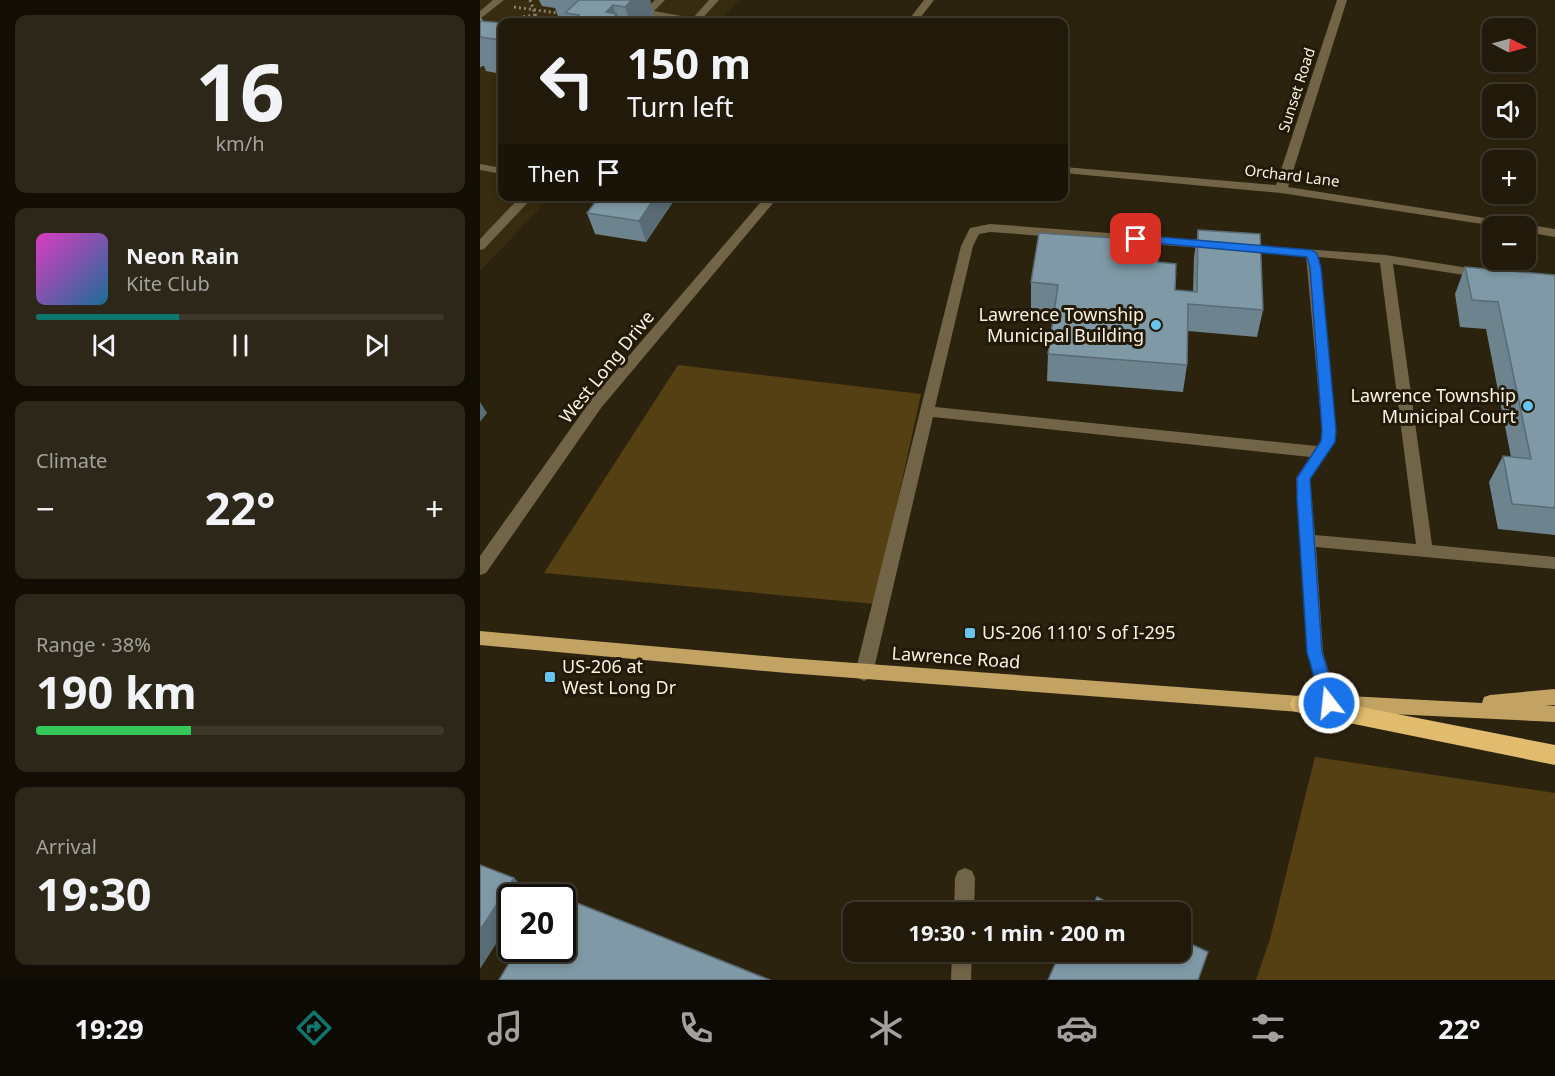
<!DOCTYPE html>
<html lang="en">
<head>
<meta charset="utf-8">
<style>
	:root { --surface:#211a0b; --page:#2d2719; --text:#f1f3f6; --muted:#a2a19d; --line:#3e382c; --accent:#0f766e }
	body { margin:0; font-family:"Noto Sans",sans-serif; background:var(--page); color:var(--text); height:100vh; display:flex; flex-direction:column; font-size:22px; white-space:nowrap }
	* { box-sizing:border-box; margin:0 }
	p { font-size:20px; color:var(--muted) }
	.icon { flex:none; width:33px; height:33px; fill:none; stroke:currentColor; stroke-width:2; stroke-linecap:round; stroke-linejoin:round }
	.map { position:relative; flex:1; overflow:hidden }
	.sheet { display:flex; flex-direction:column; gap:15px; padding:15px; background:#120e06; width:480px }
	.sheet>* { flex:none }
	.guide { position:absolute; left:18px; top:18px; width:570px; height:183px; border-radius:12px; box-shadow:0 3px 9px #0003,0 0 0 2px var(--line); background:#211a0b; color:var(--text); overflow:hidden }
	.needle { width:39px; rotate:96deg }
	.buttons { position:absolute; left:1002px; top:18px; display:grid; gap:12px }
	.buttons a { display:grid; place-items:center; width:54px; height:54px; border-radius:12px; background:var(--surface); box-shadow:0 3px 9px #0003,0 0 0 2px var(--line); font-size:30px }
	.speed { position:absolute; left:18px; top:884px; display:flex; gap:12px; font-size:30px; font-weight:700; text-align:center }
	.speed>* { display:grid; place-content:center; width:78px; height:78px; border-radius:50%; background:var(--surface); box-shadow:0 3px 9px #0003,0 0 0 2px var(--line); line-height:1 }
	.speed .limit { border:3px solid #111; border-radius:9px; background:#fff; color:#111 }
	.pin { position:absolute; display:grid; place-items:center; width:51px; height:51px; color:#fff; margin:-26px; border-radius:12px; box-shadow:0 3px 9px #0006 }
	.me { position:absolute; width:66px; margin:-33px; rotate:344deg; stroke-linejoin:round; filter:drop-shadow(0 0 4px #0008) }
	.turn { display:flex; align-items:center; gap:21px; height:126px; padding:0 30px; font-size:27px }
	.turn .icon { width:78px; height:78px; stroke-width:2.5 }
	.turn b { display:block; font-size:42px; line-height:51px }
	.then { display:flex; align-items:center; height:57px; padding:0 30px; background:#0003; gap:12px; font-size:22px }
	.big { font-size:45px; font-weight:700; line-height:1.1 }
	.sheet .widget { flex:1; display:flex; flex-direction:column; justify-content:center; gap:9px; min-width:0; padding:0 21px; border-radius:12px; background:var(--page) }
	.sheet .dial { align-items:center; gap:0 }
	.dial b { font-size:78px; line-height:1 }
	.song { display:flex; align-items:center; gap:18px }
	.cover { width:72px; height:72px; border-radius:9px; background:linear-gradient(135deg,hsl(310 70% 55%),hsl(200 70% 35%)) }
	.played { height:6px; border-radius:3px; background:linear-gradient(90deg,var(--accent) 35%,var(--line) 35%) }
	.keys { display:flex; justify-content:space-around; direction:ltr }
	.heat { display:flex; justify-content:space-between; align-items:center; font-size:33px; direction:ltr }
	.charge { height:9px; border-radius:4px; background:linear-gradient(90deg,#34c759 38%,var(--line) 0) }
	.trip { position:absolute; left:363px; top:902px; width:348px; height:60px; border-radius:12px; background:var(--surface); box-shadow:0 3px 9px #0003,0 0 0 2px var(--line); font-weight:700; line-height:60px; text-align:center }
	.tabs { display:flex; height:96px; justify-content:space-around; align-items:center; background:#0d0a04; color:var(--muted) }
	.tabs .icon { width:42px; height:42px }
	.tabs .active { color:var(--accent) }
	.tabs b { font-size:27px; color:var(--text) }
	main { display:flex; flex:1; min-height:0 }
	.map>svg:first-child { display:block }
</style>
</head>
<body>
<main>
<section class="sheet">
<div class="widget dial"><b>16</b><p>km/h</p></div>
<div class="widget">
<div class="song"><i class="cover"></i><div><b>Neon Rain</b><p>Kite Club</p></div></div>
<div class="played"></div>
<div class="keys"><svg class="icon" aria-label="previous" viewBox="0 0 24 24"><path d="M18 5L8 12l10 7zM5 5v14"/></svg><svg class="icon" aria-label="pause" viewBox="0 0 24 24"><path d="M8 5v14M16 5v14"/></svg><svg class="icon" aria-label="next" viewBox="0 0 24 24"><path d="M6 5l10 7-10 7zM19 5v14"/></svg></div>
</div>
<div class="widget"><p>Climate</p>
<div class="heat"><a>−</a><b class="big">22°</b><a>+</a></div>
</div>
<div class="widget"><p>Range · 38%</p><b class="big">190 km</b><div class="charge"></div></div>
<div class="widget"><p>Arrival</p><b class="big">19:30</b></div>
</section>
<div class="map">
<svg width="1075" height="980" viewBox="0 0 1075 980">
	<rect width="100%" height="100%" fill="#2c230f"/>
	<path fill="#372b10" d="M0,0H259L238,22H22V196L71,197L0,271Z"/>
	<g fill="#544012">
		<path d="M198,365L441,394L395,604L64,573Z"/>
		<path d="M835,757L1075,793V980H776L790,939Z"/>
	</g>
	<g fill="none" stroke-linecap="round" stroke-linejoin="round">
		<g stroke="#8a8372" stroke-width="3" stroke-dasharray="2 3" stroke-linecap="butt">
			<path d="M50,0L58,22"/>
			<path d="M34,7L78,13"/>
			<path d="M35,22L42,17L55,15"/>
		</g>
		<g fill="#726446" fill-rule="evenodd">
			<path d="M13,0H24L0,19V11Z"/>
			<path d="M175,0H185L174,11L213,18L229,0H239L219,22L164,15V11Z"/>
			<path d="M444,0H454L437,22H427Z"/>
			<path d="M857,0H867L808,187L1075,229V237L1046,232V226H1015L801,193L584,173V167L796,185Z"/>
			<path d="M0,164L22,168V174L0,170Z"/>
			<path d="M41,196H54L4,249L0,250V239Z"/>
			<path d="M286,196H299L121,408L6,573L0,575V556L111,400Z"/>
			<path d="M510,224L735,241L741,245L735,249L510,232L499,234L493,246L455,407L837,446L841,441L842,430L826,256L762,251L756,247L758,244L906,255L1008,271L1010,274L1008,277L1004,278L913,264L952,545L1075,557V569L836,547L843,652L858,703L855,709L849,711L843,709L840,703L827,652L816,478L830,457L453,417L393,673L390,678L384,681L378,678L375,673L481,246L490,228ZM839,257L900,263L936,544L835,535L830,479L855,442L856,430Z"/>
			<path d="M485,868L492,871L495,878L494,912H474L475,878L478,871Z"/>
			<path d="M472,951H492L491,980H471Z"/>
		</g>
		<path fill="#c2a363" fill-rule="evenodd" d="M0,631L307,658L820,696L849,695L1002,703L1004,697L1010,695L1075,689V705L1065,706H1075V722L849,711L820,712L307,673L0,645Z"/>
		<path fill="#e1bc6e" fill-rule="evenodd" d="M820,695L1075,745V765L820,713L813,711L810,704L813,697Z"/>
	</g>
	<g fill="#6d848f">
		<path d="M59,0H170L175,22H88L86,17L78,16L75,8L62,6Z"/>
		<path d="M0,17L5,22L22,23V74L6,71L4,66H2L0,68Z"/>
		<path d="M120,196H197L166,242L115,234L107,213Z"/>
		<path d="M718,230L783,310L777,337L708,331L707,365L703,392L567,381L568,354L574,311L551,310V282L678,262L695,290L713,292L714,257Z"/>
		<path d="M985,267L1075,275V535L1018,529L1009,482L1023,456L1031,457L1006,329L980,327L975,294Z"/>
	</g>
	<g fill="#596b74">
		<path d="M146,0H170L175,22H150L145,7Z"/>
		<path d="M133,5L136,15L137,14L139,22H128L126,12Z"/>
		<path d="M176,196H197L166,242L159,221Z"/>
		<path d="M0,402L7,413L0,422Z"/>
		<path d="M34,878L48,892L45,897H32V919L0,969V930Z"/>
	</g>
	<g fill="#7f99a6" stroke="#596b74" stroke-width="1.5">
		<path d="M99,0H152L145,7L133,5L126,12L137,14L128,22H91L99,15L85,13Z"/>
		<path d="M0,21L22,23V38L20,40L0,37Z"/>
		<path d="M120,196H176L159,221L107,213Z"/>
		<path d="M718,230L780,234L783,310L708,304L707,365L568,354L578,285L551,282L559,233L679,241L678,262L696,264L695,290L717,292Z"/>
		<path d="M985,267L1075,275V508L1032,504L1023,456L1051,459L1018,302L992,300Z"/>
		<path d="M0,865L34,878L0,930Z"/>
		<path d="M72,893L81,897H70Z"/>
		<path d="M82,897L290,980H19L38,948H82Z"/>
		<path d="M617,897L646,912H610Z"/>
		<path d="M700,939L728,952L718,980H568L581,951H700Z"/>
	</g>
	<path fill="#1a73e8" stroke="#114b97" stroke-width="1.5" d="M656,235L832,250L837,254L841,268L856,430L855,442L830,479L842,652L857,703L855,708L849,710L843,708L827,652L817,499V478L841,441L842,430L830,268L827,257L652,241L650,239Z"/>
	<g fill="#66c4ef" stroke="#221906" stroke-width="2">
		<circle cx="676" cy="325" r="6"/>
		<circle cx="1048" cy="406" r="6"/>
		<rect x="484" y="627" width="12" height="12" rx="3"/>
		<rect x="64" y="671" width="12" height="12" rx="3"/>
	</g>
	<g text-anchor="middle" stroke-width="6" stroke-linejoin="round" paint-order="stroke">
		<g font-size="15" fill="#f9f3e7" stroke="#221906">
			<text transform="translate(817 90) rotate(-72)" y="5">Sunset Road</text>
			<text transform="translate(812 176) rotate(7)" y="5">Orchard Lane</text>
		</g>
		<g font-size="18" fill="#f9f3e7" stroke="#221906" text-anchor="end">
			<text x="664" y="321">Lawrence Township<tspan x="664" dy="21">Municipal Building</tspan></text>
			<text x="1036" y="402">Lawrence Township<tspan x="1036" dy="21">Municipal Court</tspan></text>
			<text x="502" y="639" text-anchor="start">US-206 1110' S of I-295</text>
			<text x="82" y="673" text-anchor="start">US-206 at<tspan x="82" dy="21">West Long Dr</tspan></text>
		</g>
		<g font-size="18" fill="#f9f3e7" stroke="#221906">
			<text transform="translate(127 367) rotate(-51)" y="6">West Long Drive</text>
			<text transform="translate(476 658) rotate(4)" y="6">Lawrence Road</text>
		</g>
	</g>
</svg>
<div class="buttons">
<a><svg class="needle" viewBox="-14 -14 28 28"><path d="M0-13l5 13h-10z" fill="#e53935"/><path d="M0 13l5-13h-10z" fill="#a2a19d"/></svg></a>
<a><svg class="icon" aria-label="sound" viewBox="0 0 24 24"><path d="M4 9h4l5-4v14l-5-4H4zM17 9q2 3 0 6"/></svg></a>
<a>+</a>
<a>−</a>
</div>
<div class="speed"><div class="limit">20</div></div>
<div class="pin" style="left:656px;top:239px;background:#d93025"><svg class="icon" aria-label="arrive" viewBox="0 0 24 24"><path d="M6 21V4h12l-3 4 3 4H6"/></svg></div>
<svg class="me" style="left:849px;top:703px" viewBox="-20 -20 40 40"><circle r="17" fill="#1a73e8" stroke="#fff" stroke-width="3"/><path d="M0-11L8 9 0 5-8 9z" fill="#fff"/></svg>
<div class="trip">19:30 · 1 min · 200 m</div>
<div class="guide">
<div class="turn"><svg class="icon" aria-label="left" viewBox="0 0 24 24"><path d="M17 20v-9H6M10 6l-5 5 5 5"/></svg><div><b>150 m</b>Turn left</div></div>
<div class="then">Then<svg class="icon" aria-label="arrive" viewBox="0 0 24 24"><path d="M6 21V4h12l-3 4 3 4H6"/></svg></div>
</div>
</div>
</main>
<nav class="tabs">
<b>19:29</b>
<svg class="icon active" aria-label="directions" viewBox="0 0 24 24"><path d="M12 3l9 9-9 9-9-9zM9 14v-3h6M13 9l2 2-2 2"/></svg>
<svg class="icon" aria-label="music" viewBox="0 0 24 24"><path d="M9 18V5l10-2v13"/><circle cx="6" cy="18" r="3"/><circle cx="16" cy="16" r="3"/></svg>
<svg class="icon" aria-label="phone" viewBox="0 0 24 24"><path d="M5 4h4l2 5-3 2q2 4 5 5l2-3 5 2v4C11 20 4 13 5 4z"/></svg>
<svg class="icon" aria-label="climate" viewBox="0 0 24 24"><path d="M12 3v18M4 7l16 10M4 17L20 7"/></svg>
<svg class="icon" aria-label="car" viewBox="0 0 24 24"><path d="M5 17H2v-5l4-1 3-4h7l3 4 3 1v5h-3M9 17h6M6 11h13"/><circle cx="7" cy="17" r="2"/><circle cx="17" cy="17" r="2"/></svg>
<svg class="icon" aria-label="filters" viewBox="0 0 24 24"><path d="M4 7h16M4 17h16"/><circle cx="9" cy="7" r="2"/><circle cx="15" cy="17" r="2"/></svg>
<b>22°</b>
</nav>
</body>
</html>
